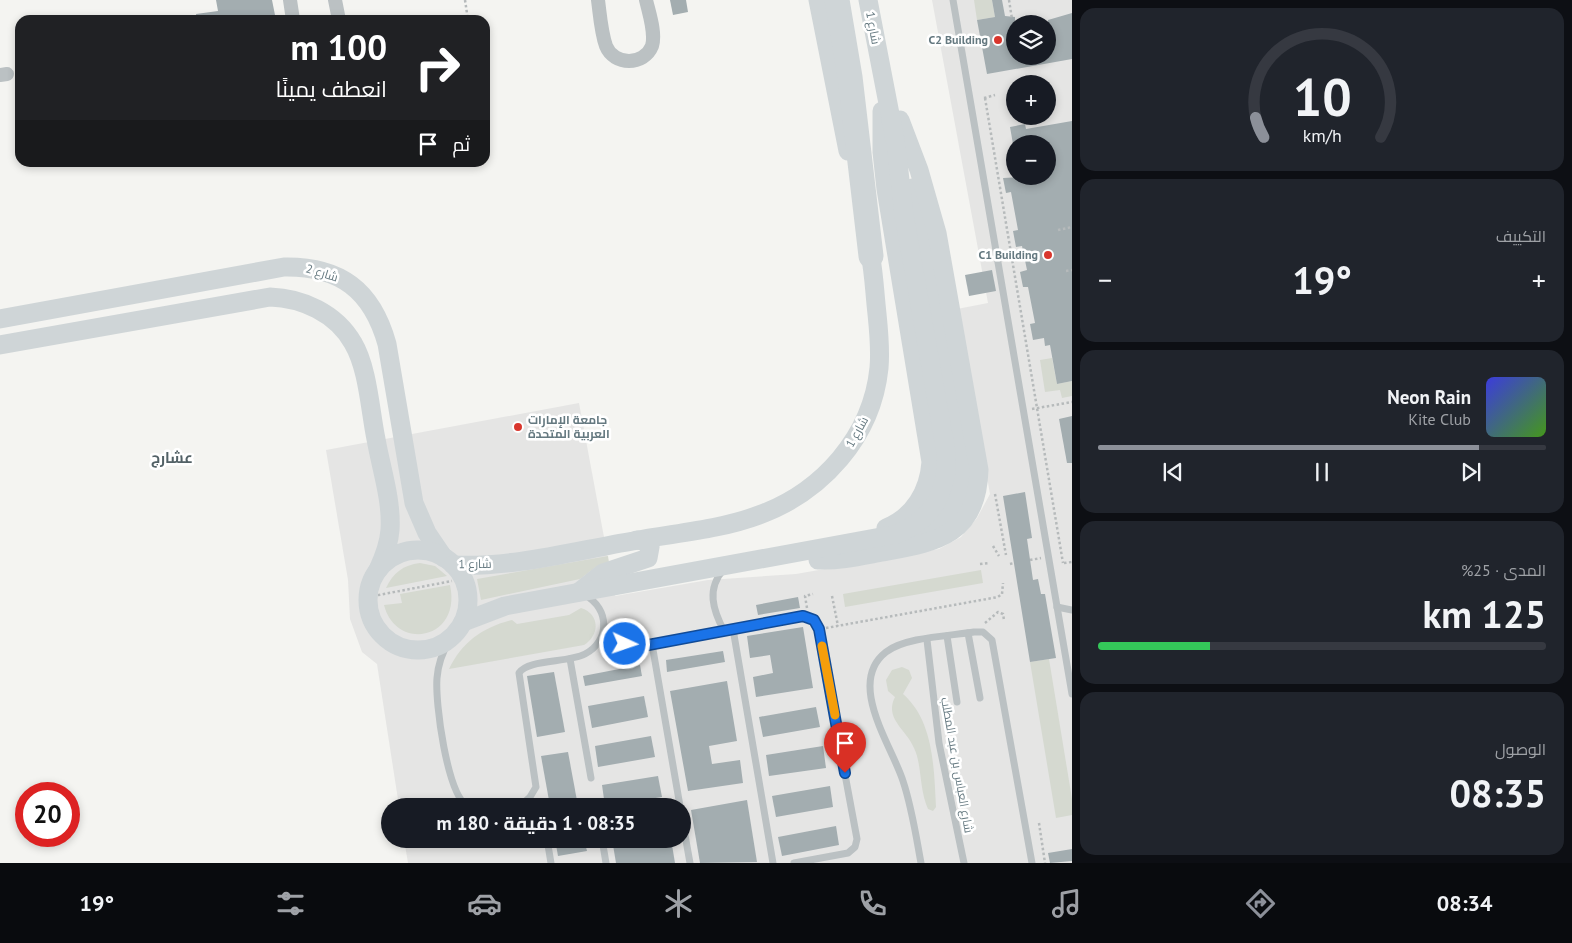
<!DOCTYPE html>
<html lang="ar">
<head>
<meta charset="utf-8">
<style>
	:root { --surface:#171b24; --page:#20242c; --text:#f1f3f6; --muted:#9ea1a6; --line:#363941; --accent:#8c9099 }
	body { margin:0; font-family:"PT Sans",Cairo,sans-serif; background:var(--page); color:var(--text); direction:rtl; height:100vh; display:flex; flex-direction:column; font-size:19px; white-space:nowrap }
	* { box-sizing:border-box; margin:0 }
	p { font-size:16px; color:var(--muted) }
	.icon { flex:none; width:28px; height:28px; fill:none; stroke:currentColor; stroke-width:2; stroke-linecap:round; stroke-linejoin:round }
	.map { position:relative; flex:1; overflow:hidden; direction:ltr }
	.panel { display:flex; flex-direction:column; gap:8px; padding:8px; background:#0d0f14; width:500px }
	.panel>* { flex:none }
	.top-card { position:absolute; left:15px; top:15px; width:475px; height:152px; border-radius:15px; box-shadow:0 2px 8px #0003; direction:rtl; background:#202124; color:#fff; overflow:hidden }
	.tools { position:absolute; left:1006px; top:15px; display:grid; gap:10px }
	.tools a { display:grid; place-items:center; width:50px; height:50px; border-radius:50%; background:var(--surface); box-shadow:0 2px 8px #0003; font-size:25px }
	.speed { position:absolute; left:15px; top:782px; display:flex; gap:10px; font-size:25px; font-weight:700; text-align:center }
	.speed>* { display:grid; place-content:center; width:65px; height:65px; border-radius:50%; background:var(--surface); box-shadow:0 2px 8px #0003; line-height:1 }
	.speed .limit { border:8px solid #d22; background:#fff; color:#111 }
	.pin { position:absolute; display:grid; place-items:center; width:42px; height:42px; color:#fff; margin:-51px -21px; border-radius:50% 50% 50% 0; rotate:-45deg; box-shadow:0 0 5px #0007 }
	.pin .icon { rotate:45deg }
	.me { position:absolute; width:55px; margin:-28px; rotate:93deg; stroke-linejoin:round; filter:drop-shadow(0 0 4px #0008) }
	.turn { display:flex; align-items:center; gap:18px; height:105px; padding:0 20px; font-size:22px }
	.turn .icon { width:65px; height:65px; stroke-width:2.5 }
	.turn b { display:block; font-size:35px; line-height:42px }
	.then { display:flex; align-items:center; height:48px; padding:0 20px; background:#0003; gap:10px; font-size:19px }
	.big { font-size:38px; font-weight:700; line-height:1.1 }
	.panel .tile { flex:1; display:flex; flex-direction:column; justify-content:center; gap:8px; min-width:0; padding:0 18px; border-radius:15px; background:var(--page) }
	.panel .dial { align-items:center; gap:0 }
	.dial svg { height:130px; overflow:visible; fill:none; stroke:var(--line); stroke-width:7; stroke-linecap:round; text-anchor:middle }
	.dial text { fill:var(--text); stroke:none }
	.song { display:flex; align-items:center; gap:15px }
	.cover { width:60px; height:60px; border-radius:8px; background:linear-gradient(135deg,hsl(240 70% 55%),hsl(100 70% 35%)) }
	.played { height:5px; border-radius:2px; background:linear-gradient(90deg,var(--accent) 85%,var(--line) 85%) }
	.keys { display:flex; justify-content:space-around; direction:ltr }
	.heat { display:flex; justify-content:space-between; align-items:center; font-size:28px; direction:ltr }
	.charge { height:8px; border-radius:4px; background:linear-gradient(90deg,#34c759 25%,var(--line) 0) }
	.trip { position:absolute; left:381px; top:798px; width:310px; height:50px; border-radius:25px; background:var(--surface); box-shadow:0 2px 8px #0003; font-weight:700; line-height:50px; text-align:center; direction:rtl }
	.tab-bar { display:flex; height:80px; justify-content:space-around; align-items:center; background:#090b0e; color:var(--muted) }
	.tab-bar .icon { width:35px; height:35px }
	.tab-bar .active { color:var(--accent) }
	.tab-bar b { font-size:22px; color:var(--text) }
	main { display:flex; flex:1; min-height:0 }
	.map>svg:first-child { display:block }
</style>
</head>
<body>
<main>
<section class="panel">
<div class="tile dial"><svg viewBox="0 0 100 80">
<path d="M14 69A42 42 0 1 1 86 69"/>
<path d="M14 69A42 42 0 0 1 9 57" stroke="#8c9099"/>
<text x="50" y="56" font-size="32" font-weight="700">10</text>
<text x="50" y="72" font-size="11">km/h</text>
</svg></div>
<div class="tile"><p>التكييف</p>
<div class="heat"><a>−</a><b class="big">19°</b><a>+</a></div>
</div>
<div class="tile">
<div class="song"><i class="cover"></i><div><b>Neon Rain</b><p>Kite Club</p></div></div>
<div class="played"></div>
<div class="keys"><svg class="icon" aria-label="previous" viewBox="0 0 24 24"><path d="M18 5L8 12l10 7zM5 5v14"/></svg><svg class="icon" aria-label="pause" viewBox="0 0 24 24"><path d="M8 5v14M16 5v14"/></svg><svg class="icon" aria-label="next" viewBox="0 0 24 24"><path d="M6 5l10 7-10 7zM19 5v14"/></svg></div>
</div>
<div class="tile"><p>المدى · 25%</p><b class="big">125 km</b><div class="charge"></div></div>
<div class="tile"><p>الوصول</p><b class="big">08:35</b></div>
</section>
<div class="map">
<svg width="1072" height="863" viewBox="0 0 1072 863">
	<rect width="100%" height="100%" fill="#f4f4f1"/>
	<path fill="#e5e5e4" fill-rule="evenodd" d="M932,0H1072V863H408L404,839H682V806H399L377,664L362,652L350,619L348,580L326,450L579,403L615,596L708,580L796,574L939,549L961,537L977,518L990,494L957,309L988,303ZM1015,24H1048V56H1015ZM1015,84H1048V116H1015ZM1015,144H1048V176H1015Z"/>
	<g fill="#d5d9d0">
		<path d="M974,0H992L995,17L977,20Z"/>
		<path d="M1052,358L1057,384L1072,381V396L1062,398L1060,390L1045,392L1040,360Z"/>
		<path d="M608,556L609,563L597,566L580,579L481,600L477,579Z"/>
		<path d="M420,563L435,566L447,576L386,588C393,573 403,565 420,563Z"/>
		<path d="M981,570L983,583L845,607L843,594Z"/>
		<path d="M450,585C462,640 396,652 384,605L402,603L400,594Z"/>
		<path d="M581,608C600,614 600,635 584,645L449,669C462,642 483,627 512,620L517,624L569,615Z"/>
		<path d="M1049,659L1072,799V815L1056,818L1030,662Z"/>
		<path d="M902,667L909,670L912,678L903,694C934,721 934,769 936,807L933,811L928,809C919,789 922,764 914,748C906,729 884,719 895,697L888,691L886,680L892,670Z"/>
	</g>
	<g fill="#a3adb0">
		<path d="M216,0H272L276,20H197L196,14L218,11Z"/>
		<path d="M670,0H686L688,12L673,15Z"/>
		<path d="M992,0H1002L1005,16L1015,17V56H1048V20L1072,13V59L987,74L977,20L995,17Z"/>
		<path d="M1072,121V381L1057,384L1050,345L1045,346L1044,338L1033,340L1030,324L1035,323L1028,287H1023L1020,272L1027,270L1022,246L1016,247L1013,231L1018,230L1011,192L1006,193L1003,178L1048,176V144H1013L1010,127L1025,124L1026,129Z"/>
		<path d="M992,270L996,291L969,296L965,275Z"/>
		<path d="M1072,416V463H1067L1059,419Z"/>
		<path d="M1025,492L1032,538L1027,539L1033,580L1038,579L1041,594H1045L1056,658L1030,662L1003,496Z"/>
		<path d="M798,597L800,608L758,615L756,605Z"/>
		<path d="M803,627L813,688L756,697L753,677L773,673L770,655L750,658L747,636Z"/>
		<path d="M723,651L725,662L667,672L666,660Z"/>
		<path d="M640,665L642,676L585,686L583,676Z"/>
		<path d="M554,672L565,732L537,737L527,676Z"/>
		<path d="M727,681L737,741L709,746L712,764L740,760L743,783L688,791L670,691Z"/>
		<path d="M644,696L648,717L592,728L588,706Z"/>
		<path d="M816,707L820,727L763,737L759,717Z"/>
		<path d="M651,736L655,757L598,767L595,746Z"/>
		<path d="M823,746L826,768L769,776L766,755Z"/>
		<path d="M568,752L578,806H550L541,756Z"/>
		<path d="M658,776L662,797L605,806L602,785Z"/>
		<path d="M830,786L833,807L776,817L772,796Z"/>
		<path d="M747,800L757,862L700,863L691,810Z"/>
		<path d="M836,826L839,845L782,856L778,837Z"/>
		<path d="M555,839H584L587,851L558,856Z"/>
		<path d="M612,839H671L675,863H616Z"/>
		<path d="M1072,849V861L1050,863L1048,853Z"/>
	</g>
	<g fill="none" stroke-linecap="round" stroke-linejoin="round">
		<g stroke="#b6babb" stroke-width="2.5" stroke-dasharray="2.5 2.5" stroke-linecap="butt">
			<path d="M465,0L468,20"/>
			<path d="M1009,0L1012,19"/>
			<path d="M984,98L995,95"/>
			<path d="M985,98L1063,563"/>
			<path d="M1058,230L1072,227"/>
			<path d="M1066,271L1072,270"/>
			<path d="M1032,409L1072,402"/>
			<path d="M995,494L1006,555"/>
			<path d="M993,546L999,556"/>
			<path d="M1030,560L1041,558"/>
			<path d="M1064,563L1072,562"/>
			<path d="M980,564L989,563"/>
			<path d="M1010,564L1014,563"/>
			<path d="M832,596L838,626"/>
			<path d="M368,597L452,581"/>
			<path d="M807,608L805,596L813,594"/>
			<path d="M985,623L998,612L1003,614L1004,620"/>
			<path d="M826,628L998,597L1002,594L1003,583"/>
			<path d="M1039,823L1045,863"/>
		</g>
		<g stroke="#bbc1c3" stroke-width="7">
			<path d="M953,0L1072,694"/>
			<path d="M724,569C706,589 713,610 724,631"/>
			<path d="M1057,607L1072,610"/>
			<path d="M604,625L616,639L634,646L803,616L809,617L817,624L857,839L855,847L848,853L794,863"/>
			<path d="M733,629L773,863"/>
			<path d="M968,633L980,698"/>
			<path d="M947,636L957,702"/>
			<path d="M450,639C443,651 438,664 437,678C435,703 447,793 467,806"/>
			<path d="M927,640L939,743L964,863"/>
			<path d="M652,644L680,806"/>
			<path d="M570,659L591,778"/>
			<path d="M520,806L530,797L536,787L519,673C528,659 568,663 585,654C610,641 610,609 585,595"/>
			<path d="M682,818L690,863"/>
			<path d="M547,839L551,863"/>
			<path d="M602,839L606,863"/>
			<path d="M921,863C916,836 912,808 903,781C892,746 846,683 886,652C905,637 950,636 974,632H983L992,640L1032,863"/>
		</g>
		<g stroke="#bbc1c3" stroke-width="14">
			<path d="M290,0L293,20"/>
			<path d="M335,0L339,20"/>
			<path d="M598,0C600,15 601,32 606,46C614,66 644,66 652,46C656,33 649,13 646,0"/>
			<path d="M0,75L7,74"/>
		</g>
		<g stroke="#cfd5d7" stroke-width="19">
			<path d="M818,0L848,151"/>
			<path d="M882,111V152L886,189L931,462C929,491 914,517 886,528"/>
			<path d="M912,188L963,473C960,502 942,529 913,539"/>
			<path d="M0,319L284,267C340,266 372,290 387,344L414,503L427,533L444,558"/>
			<path d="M0,345L270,297C302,298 336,313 353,343C368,368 370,410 376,439C381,468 392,500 390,530C389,544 384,557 378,570"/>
			<circle cx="418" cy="600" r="50"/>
			<path d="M818,560C840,561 861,556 883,552C936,542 977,536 979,470L937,233L919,170L900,120"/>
			<path d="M453,565C513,568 574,551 633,541C674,533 719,530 759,515C822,492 872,437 879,368C881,346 878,325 876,304C874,283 873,263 868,243"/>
			<path d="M579,592L603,573L648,558L650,547L645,541L637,540"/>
			<path d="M463,622L505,606L897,534C933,519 949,491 946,452L904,215L896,145L868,0"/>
		</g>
		<path stroke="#cfd5d7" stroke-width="25" d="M837,0L850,77L871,256"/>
	</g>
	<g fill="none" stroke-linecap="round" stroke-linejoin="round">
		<defs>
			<path id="route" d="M625,644L643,646L803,616L814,620L819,629L845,773"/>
		</defs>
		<use href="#route" stroke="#114b97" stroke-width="12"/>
		<use href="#route" stroke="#1a73e8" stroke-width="9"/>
		<path stroke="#f59e0b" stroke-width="9" d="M822,646L835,715"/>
	</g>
	<g fill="#d9362d" stroke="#fff" stroke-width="2">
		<circle cx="998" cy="40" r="5"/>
		<circle cx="1048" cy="255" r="5"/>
		<circle cx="518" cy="427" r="5"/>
	</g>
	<g text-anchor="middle" stroke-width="5" stroke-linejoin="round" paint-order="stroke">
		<g font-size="12" fill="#657980" stroke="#fff">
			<text transform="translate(873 28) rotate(79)" y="4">شارع 1</text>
			<text transform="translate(322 273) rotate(17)" y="4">شارع 2</text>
			<text transform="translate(857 432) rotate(-61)" y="4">شارع 1</text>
			<text transform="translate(475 564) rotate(-1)" y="4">شارع 1</text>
			<text transform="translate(957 765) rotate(80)" y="4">شارع العباس بن عبد المطلب</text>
		</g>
		<g font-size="12" font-weight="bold" fill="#657980" stroke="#fff" text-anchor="end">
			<text x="988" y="44">C2 Building</text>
			<text x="1038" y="259">C1 Building</text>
			<text x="528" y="424" text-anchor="start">جامعة الإمارات<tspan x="528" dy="14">العربية المتحدة</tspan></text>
		</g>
		<g font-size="15" font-weight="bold" fill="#526166" stroke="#fff">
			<text x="172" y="463">عشارج</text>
		</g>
	</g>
</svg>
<div class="tools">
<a><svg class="icon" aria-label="layers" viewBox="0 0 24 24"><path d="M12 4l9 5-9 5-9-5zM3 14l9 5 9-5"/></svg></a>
<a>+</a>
<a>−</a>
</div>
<div class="speed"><div class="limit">20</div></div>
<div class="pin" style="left:845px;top:773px;background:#d93025"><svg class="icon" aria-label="arrive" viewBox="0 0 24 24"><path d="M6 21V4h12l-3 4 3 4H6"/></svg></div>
<svg class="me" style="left:625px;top:644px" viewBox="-20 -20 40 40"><circle r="17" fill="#1a73e8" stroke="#fff" stroke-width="3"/><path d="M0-11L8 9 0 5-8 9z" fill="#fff"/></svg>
<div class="trip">08:35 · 1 دقيقة · 180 m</div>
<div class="top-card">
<div class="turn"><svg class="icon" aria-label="right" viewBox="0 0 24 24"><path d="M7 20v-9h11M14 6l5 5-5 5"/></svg><div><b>100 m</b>انعطف يمينًا</div></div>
<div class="then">ثم<svg class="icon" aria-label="arrive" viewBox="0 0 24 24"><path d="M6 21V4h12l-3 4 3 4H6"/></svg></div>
</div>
</div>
</main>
<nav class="tab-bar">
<b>08:34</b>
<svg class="icon active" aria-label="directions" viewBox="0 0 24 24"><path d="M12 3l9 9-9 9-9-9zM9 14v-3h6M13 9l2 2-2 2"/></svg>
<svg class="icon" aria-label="music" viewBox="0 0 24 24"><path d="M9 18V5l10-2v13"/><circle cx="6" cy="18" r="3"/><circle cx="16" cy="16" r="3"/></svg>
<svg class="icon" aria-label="phone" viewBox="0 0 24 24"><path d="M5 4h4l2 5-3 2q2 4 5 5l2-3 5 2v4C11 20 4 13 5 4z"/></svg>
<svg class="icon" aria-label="climate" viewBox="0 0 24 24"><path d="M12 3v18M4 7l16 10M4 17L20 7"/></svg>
<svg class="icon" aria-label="car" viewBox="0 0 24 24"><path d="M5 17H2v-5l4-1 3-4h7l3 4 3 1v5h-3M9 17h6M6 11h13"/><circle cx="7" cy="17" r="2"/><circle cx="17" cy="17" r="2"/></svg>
<svg class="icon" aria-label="filters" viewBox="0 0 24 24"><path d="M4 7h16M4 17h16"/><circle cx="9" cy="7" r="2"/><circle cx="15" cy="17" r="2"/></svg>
<b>19°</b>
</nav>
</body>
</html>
